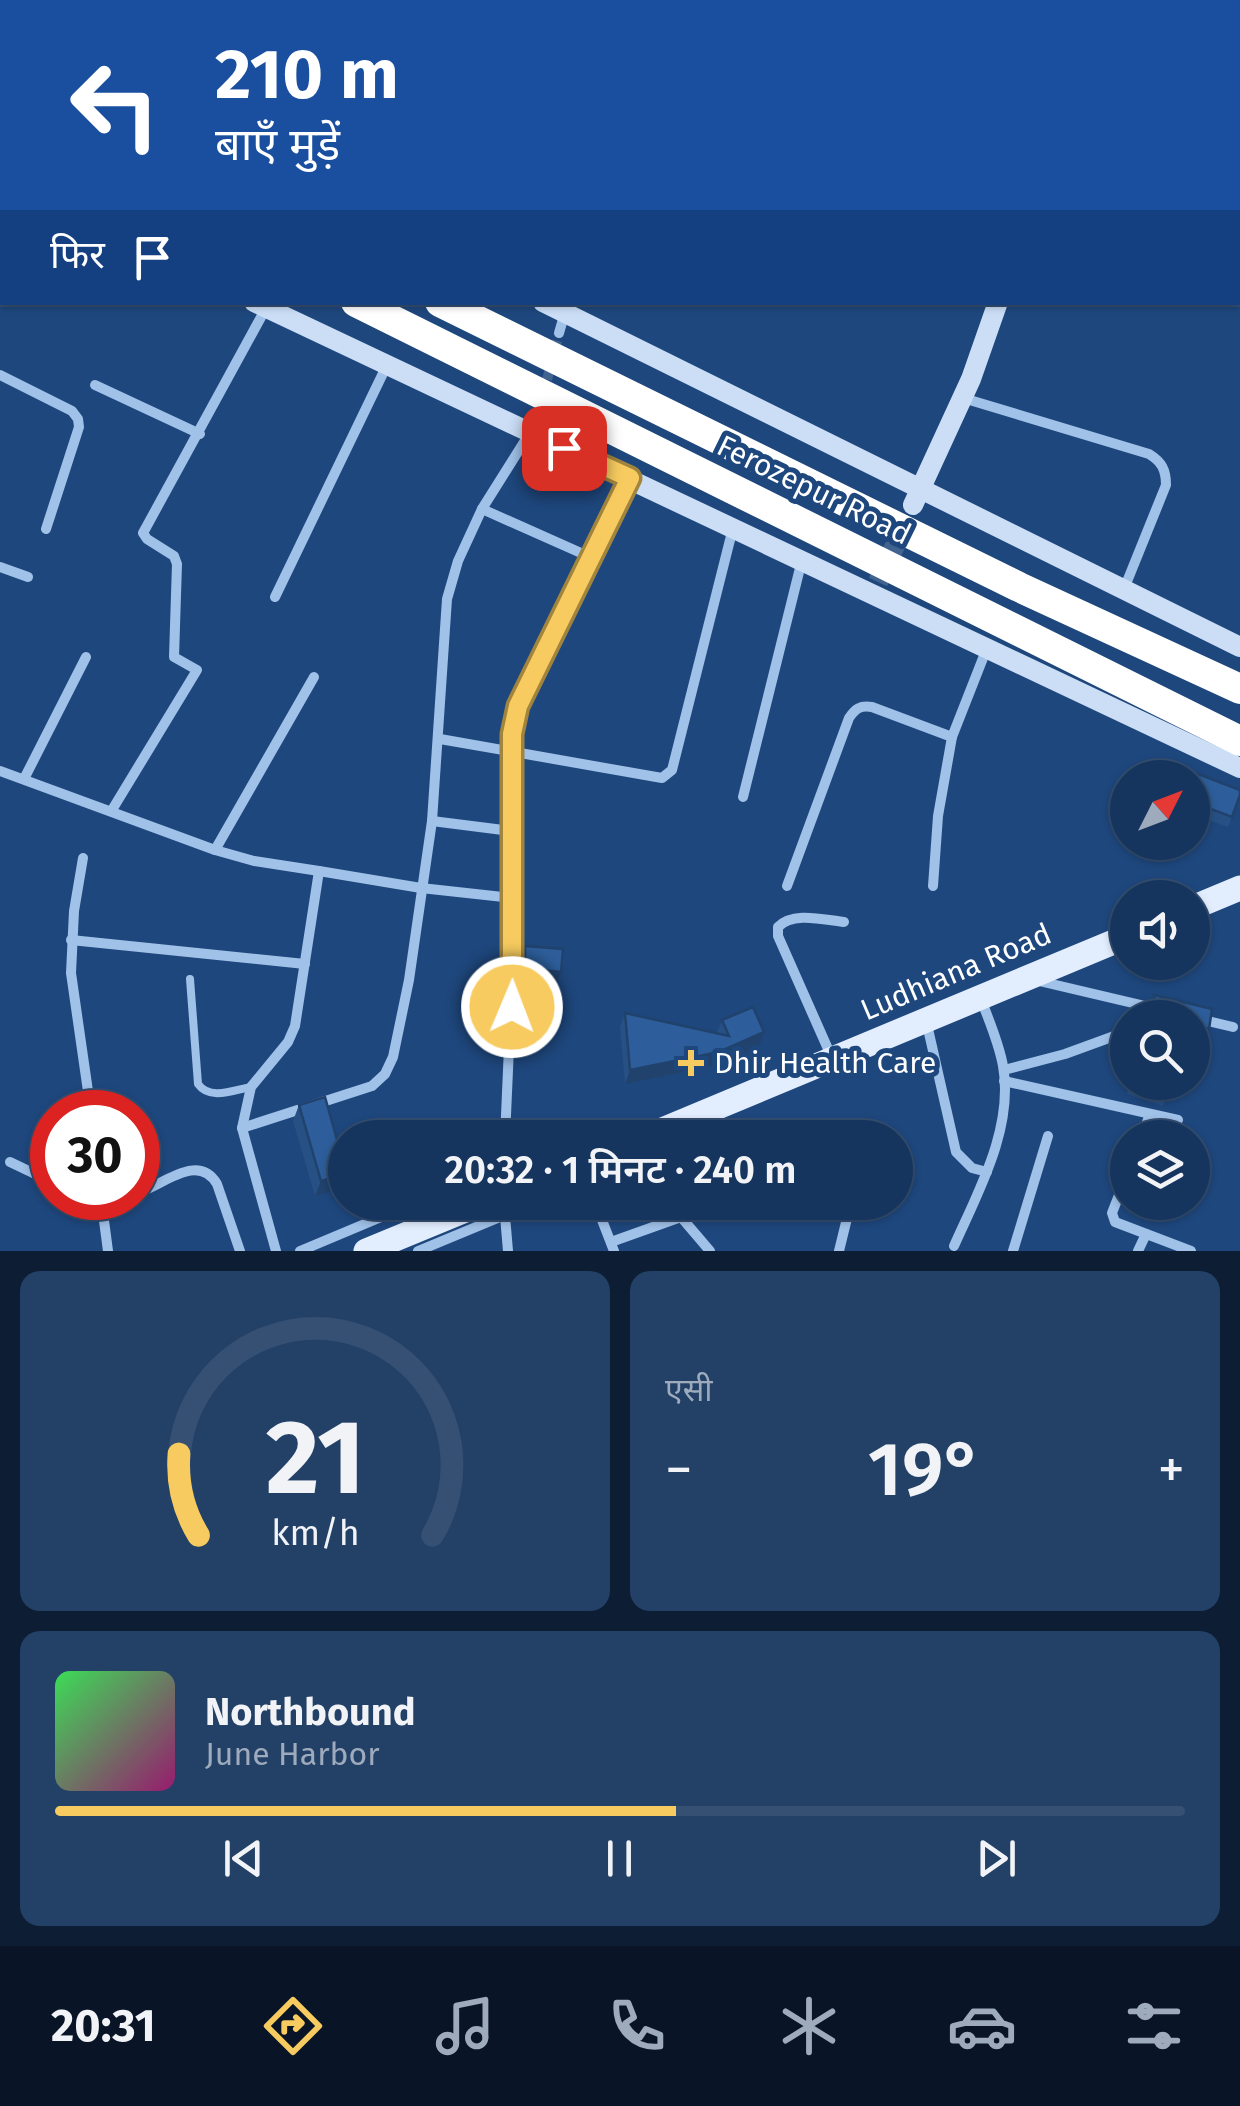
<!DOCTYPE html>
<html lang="hi">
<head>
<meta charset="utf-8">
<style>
	:root { --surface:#16355e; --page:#234067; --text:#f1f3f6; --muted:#9eabbc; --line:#355073; --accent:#f7cb5f }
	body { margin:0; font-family:"Fira Sans","Noto Sans Devanagari",sans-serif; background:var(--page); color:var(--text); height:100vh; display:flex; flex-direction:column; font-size:38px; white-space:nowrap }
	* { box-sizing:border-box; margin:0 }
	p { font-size:32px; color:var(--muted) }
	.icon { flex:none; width:55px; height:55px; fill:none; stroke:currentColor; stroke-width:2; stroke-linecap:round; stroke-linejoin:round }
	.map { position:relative; height:1251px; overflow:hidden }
	.panel { display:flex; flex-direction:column; gap:20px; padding:20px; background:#0c1d34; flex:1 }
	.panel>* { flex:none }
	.top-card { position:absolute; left:0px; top:0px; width:1240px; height:305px; box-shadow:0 2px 8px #0004,0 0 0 2px var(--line); background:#1a4fa0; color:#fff; overflow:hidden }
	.needle { width:65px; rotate:48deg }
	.tools { position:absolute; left:1110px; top:760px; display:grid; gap:20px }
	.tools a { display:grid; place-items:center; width:100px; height:100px; border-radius:50%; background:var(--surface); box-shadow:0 2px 8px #0004,0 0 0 2px var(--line); font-size:50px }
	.speed { position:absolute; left:30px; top:1090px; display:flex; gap:20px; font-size:50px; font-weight:700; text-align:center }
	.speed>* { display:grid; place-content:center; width:130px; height:130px; border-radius:50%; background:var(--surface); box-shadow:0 2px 8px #0004,0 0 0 2px var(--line); line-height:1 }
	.speed .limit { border:15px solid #d22; background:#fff; color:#111 }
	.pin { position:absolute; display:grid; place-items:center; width:85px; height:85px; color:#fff; margin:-42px; border-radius:20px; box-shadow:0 5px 15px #0006 }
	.me { position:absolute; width:110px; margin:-55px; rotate:1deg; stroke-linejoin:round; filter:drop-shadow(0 0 8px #0008) }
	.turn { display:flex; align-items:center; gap:35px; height:210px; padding:0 50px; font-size:45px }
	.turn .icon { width:130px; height:130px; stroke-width:2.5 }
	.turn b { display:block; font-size:70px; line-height:85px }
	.then { display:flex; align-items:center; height:95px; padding:0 50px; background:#0003; gap:20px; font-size:38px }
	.big { font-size:75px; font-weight:600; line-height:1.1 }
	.panel .widget { flex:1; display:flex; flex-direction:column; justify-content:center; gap:15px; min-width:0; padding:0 35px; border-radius:20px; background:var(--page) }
	.panel .dial { align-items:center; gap:0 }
	.dial svg { height:260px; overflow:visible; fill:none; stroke:var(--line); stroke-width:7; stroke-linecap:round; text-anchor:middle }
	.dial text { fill:var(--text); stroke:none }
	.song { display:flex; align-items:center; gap:30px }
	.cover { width:120px; height:120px; border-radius:15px; background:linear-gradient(135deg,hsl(130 70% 55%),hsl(320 70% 35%)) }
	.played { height:10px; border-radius:5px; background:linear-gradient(90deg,var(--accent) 55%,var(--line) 55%) }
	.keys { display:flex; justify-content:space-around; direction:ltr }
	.heat { display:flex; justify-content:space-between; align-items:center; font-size:55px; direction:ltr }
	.panel .tiles { flex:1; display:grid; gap:20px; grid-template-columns:1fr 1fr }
	.widget:last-child { grid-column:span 2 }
	.trip { position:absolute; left:328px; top:1120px; width:585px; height:100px; border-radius:50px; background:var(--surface); box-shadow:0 2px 8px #0004,0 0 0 2px var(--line); font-weight:600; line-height:100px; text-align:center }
	.dock { display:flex; height:160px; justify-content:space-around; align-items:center; background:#091526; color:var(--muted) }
	.dock .icon { width:70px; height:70px }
	.dock .selected { color:var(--accent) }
	.dock b { font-size:45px; color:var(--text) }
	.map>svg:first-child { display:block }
</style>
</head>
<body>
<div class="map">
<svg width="1240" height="1251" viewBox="0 0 1240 1251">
	<rect width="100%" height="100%" fill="#1e477d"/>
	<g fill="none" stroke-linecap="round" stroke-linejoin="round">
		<path stroke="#406390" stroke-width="10" stroke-dasharray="10 5" stroke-linecap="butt" d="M536,423L559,333"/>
		<path stroke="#406390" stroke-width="20" stroke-dasharray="20 10" stroke-linecap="butt" d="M878,582L907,520"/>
		<path stroke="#a0c1e8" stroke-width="8" d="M190,979L198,1084C210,1101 234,1090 251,1087"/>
		<g stroke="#a0c1e8" stroke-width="10">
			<path d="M931,0L939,2"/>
			<path d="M326,2L327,0"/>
			<path d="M628,2L629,0"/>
			<path d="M687,2L688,0"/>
			<path d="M825,2L826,0"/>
			<path d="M1238,35H1240"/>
			<path d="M1238,189L1240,190"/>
			<path d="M559,333L568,302"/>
			<path d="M0,375L72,411L78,419L79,427L46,529"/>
			<path d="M95,385L200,434"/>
			<path d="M963,398L1149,454C1162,462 1166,470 1166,485L1124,589"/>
			<path d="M482,509L590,557"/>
			<path d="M0,567L28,577"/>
			<path d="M275,597L387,365"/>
			<path d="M440,739L662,778L672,770L733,528"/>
			<path d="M0,771L215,850L254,861L319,871L295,1026L288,1042L251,1087L242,1128"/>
			<path d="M24,779L86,657"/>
			<path d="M743,797L802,560"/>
			<path d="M112,810L197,670L174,657L177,564L174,556L147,539L143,533L266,308"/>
			<path d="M432,821L511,831"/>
			<path d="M215,850L314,677"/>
			<path d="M83,858L74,911L71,973L91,1112"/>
			<path d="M319,871L421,888L512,898"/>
			<path d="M787,886L849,718C855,709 860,705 872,707L952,737"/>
			<path d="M933,886L938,816L952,737L987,648"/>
			<path d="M71,940L305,964"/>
			<path d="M1039,981L1158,1009"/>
			<path d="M1199,1019L1233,1027"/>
			<path d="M926,1020L956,1152L972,1168L987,1172"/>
			<path d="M832,1058L778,936V927C793,911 824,920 844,922"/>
			<path d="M1004,1070L1065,1054L1128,1031"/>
			<path d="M1004,1081L1178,1120"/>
			<path d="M716,1111L728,1138"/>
			<path d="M505,1138L512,979V733L518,706L530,679L629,480"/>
			<path d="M592,1138L632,1123L653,1127"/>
			<path d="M1141,1138L1150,1114"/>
			<path d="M10,1162L52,1182"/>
			<path d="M1128,1172L1112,1213L1115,1222L1191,1251"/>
			<path d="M138,1193C163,1185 198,1152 217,1184L240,1251"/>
			<path d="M85,1198L101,1202L125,1198"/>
			<path d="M101,1198L108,1251"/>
			<path d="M595,1202L614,1251"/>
			<path d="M766,1202H768"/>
			<path d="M505,1216L508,1251"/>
			<path d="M611,1242L681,1217L710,1251"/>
			<path d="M954,1246C978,1192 1014,1128 1003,1066C999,1043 989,1021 981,999"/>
			<path d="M276,1251L242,1128L372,1086L385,1074L393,1057L409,980L432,821L447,599L458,561L482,509L536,423"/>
			<path d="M300,1251L417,1202"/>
			<path d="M418,1251L536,1202"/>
			<path d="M839,1251L851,1202"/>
			<path d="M1013,1251L1048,1136"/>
			<path d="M1138,1251L1146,1234"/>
		</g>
		<g stroke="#cbdef6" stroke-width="20">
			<path d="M1048,2V0"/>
			<path d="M0,41L2,42"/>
			<path d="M0,179L2,181"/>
			<path d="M254,302L1240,768"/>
			<path d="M543,302L1240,647"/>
			<path d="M913,505L971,379L998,302"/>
		</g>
		<g stroke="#e2edfe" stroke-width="25">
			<path d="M1192,908L1240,888"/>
			<path d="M643,1138L1128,936"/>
			<path d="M366,1251L485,1202"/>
		</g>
		<g stroke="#fff" stroke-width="30">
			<path d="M0,86L2,88"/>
			<path d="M0,126L2,127"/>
			<path d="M356,302L1240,741"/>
			<path d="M440,302L1019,587L1240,689"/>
		</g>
	</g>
	<g fill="#275185">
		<path d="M1192,789L1240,795L1228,827L1192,814Z"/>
		<path d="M525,946L557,982L521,979V956Z"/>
		<path d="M1154,995L1212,1009L1209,1029L1202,1049L1192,1046V1018H1146Z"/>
		<path d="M625,1013L717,1033L722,1020L759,1047L713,1066L625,1084L620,1027Z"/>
		<path d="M1130,1082H1170L1163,1106L1127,1094Z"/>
		<path d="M299,1105L345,1168V1178L341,1189L315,1196L293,1121Z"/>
	</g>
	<g fill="#20426c">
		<path d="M525,968L561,972L557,982L521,979Z"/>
		<path d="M764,1032L759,1047L713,1066L625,1084L630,1070Z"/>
		<path d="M345,1174L341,1189L315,1196L321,1181Z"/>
	</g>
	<g fill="#2d5e9b" stroke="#20426c" stroke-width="2.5">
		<path d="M1198,774L1240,790V795L1232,817L1192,802V789Z"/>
		<path d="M525,946L563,949L561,972L525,968Z"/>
		<path d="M1154,995L1212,1009L1209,1029L1192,1023V1018H1177L1156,1010Z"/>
		<path d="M753,1007L764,1032L719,1052L630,1070L625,1013L729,1036L722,1020Z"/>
		<path d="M1131,1082H1170L1167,1095L1131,1084Z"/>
		<path d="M325,1097L345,1168V1174L321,1181L299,1105Z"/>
	</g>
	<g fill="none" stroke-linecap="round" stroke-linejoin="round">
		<defs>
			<path id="route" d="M512,1007V734L518,706L630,478L564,448"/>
		</defs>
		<use href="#route" stroke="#a1843e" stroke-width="25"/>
		<use href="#route" stroke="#f7cb5f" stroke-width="18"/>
	</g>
	<path fill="#f7cb5f" stroke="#1e477d" stroke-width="4" d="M686 1048h10v10h10v10h-10v10h-10v-10h-10v-10h10z"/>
	<g text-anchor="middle" stroke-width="10" stroke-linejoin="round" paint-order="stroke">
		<g font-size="30" fill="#fff" stroke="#1e477d">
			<text transform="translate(814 490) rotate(26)" y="10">Ferozepur Road</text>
			<text transform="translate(956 972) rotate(-23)" y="10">Ludhiana Road</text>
		</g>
		<g font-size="30" fill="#fff" stroke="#1e477d" text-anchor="start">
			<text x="714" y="1073">Dhir Health Care</text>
		</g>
	</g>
</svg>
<div class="tools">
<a><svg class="needle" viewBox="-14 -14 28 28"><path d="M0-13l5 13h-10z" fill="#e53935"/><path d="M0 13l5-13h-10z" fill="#9eabbc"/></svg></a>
<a><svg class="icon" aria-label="sound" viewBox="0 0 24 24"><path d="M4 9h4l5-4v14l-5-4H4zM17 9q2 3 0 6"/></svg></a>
<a><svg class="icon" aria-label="search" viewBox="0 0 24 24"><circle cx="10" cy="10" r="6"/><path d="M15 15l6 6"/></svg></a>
<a><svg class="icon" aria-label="layers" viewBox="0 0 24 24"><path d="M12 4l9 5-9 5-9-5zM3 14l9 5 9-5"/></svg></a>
</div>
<div class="speed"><div class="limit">30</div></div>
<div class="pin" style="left:564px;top:448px;background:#d93025"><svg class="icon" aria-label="arrive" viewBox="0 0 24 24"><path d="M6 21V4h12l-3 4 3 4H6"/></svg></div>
<svg class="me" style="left:512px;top:1007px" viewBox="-20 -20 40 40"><circle r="17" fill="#f7cb5f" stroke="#fff" stroke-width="3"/><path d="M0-11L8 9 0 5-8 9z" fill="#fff"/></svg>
<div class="trip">20:32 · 1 मिनट · 240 m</div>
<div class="top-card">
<div class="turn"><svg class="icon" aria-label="left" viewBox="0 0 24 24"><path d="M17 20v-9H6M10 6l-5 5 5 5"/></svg><div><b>210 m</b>बाएँ मुड़ें</div></div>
<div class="then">फिर<svg class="icon" aria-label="arrive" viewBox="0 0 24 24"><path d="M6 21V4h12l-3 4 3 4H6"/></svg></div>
</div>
</div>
<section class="panel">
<div class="tiles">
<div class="widget dial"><svg viewBox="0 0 100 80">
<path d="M14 69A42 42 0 1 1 86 69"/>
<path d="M14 69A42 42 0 0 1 8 44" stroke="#f7cb5f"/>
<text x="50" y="56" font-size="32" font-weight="700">21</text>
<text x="50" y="72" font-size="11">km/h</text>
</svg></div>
<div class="widget"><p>एसी</p>
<div class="heat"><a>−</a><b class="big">19°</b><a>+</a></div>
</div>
<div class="widget">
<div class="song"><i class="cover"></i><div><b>Northbound</b><p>June Harbor</p></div></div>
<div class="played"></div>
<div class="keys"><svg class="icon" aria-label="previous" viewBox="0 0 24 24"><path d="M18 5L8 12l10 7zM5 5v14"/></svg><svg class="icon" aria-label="pause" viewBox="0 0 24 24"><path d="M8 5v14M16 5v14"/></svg><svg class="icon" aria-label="next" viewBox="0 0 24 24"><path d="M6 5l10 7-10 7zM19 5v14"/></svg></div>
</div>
</div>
</section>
<nav class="dock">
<b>20:31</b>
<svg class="icon selected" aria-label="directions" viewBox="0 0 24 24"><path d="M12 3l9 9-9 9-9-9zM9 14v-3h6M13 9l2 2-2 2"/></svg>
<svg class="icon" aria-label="music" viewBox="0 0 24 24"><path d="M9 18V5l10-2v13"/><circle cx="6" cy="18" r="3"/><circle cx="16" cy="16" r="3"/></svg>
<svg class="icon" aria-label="phone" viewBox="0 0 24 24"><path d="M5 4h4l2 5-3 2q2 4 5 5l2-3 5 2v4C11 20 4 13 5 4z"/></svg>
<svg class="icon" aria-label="climate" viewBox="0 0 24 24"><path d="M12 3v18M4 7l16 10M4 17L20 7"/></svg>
<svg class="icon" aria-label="car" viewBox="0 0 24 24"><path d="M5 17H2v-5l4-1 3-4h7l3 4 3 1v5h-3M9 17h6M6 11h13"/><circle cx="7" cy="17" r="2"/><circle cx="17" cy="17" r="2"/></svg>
<svg class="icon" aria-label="filters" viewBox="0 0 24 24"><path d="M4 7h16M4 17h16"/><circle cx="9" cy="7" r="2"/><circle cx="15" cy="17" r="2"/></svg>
</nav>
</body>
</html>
